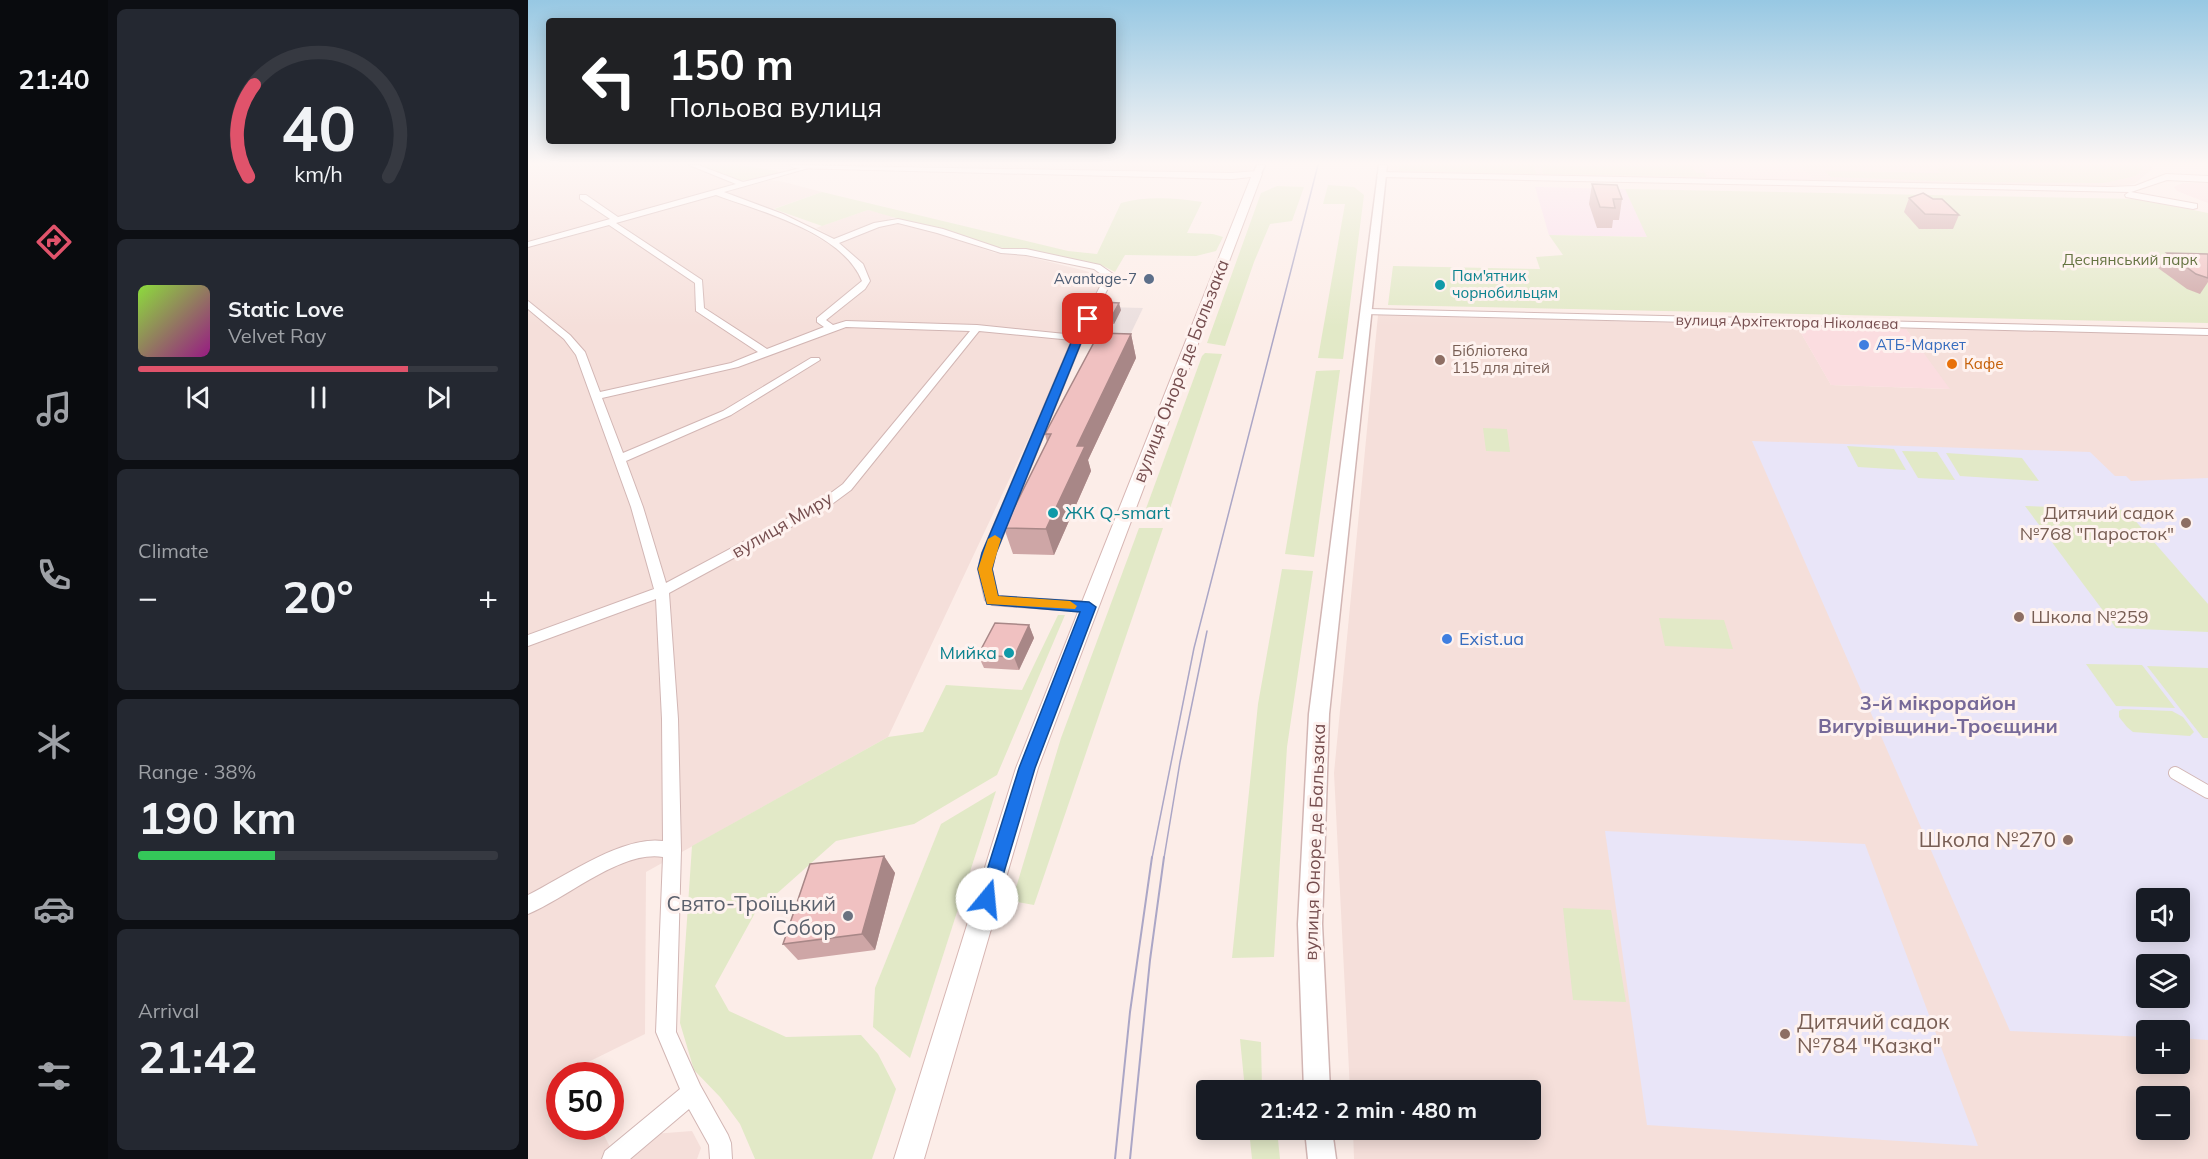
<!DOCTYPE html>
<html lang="en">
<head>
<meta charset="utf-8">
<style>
	:root { --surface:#171b24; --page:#242831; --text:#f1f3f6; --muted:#9ea1a6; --line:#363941; --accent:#e0536b }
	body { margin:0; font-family:Mulish,sans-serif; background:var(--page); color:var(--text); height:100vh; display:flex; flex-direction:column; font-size:22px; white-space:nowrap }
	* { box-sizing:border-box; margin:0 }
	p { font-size:20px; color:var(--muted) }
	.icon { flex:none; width:33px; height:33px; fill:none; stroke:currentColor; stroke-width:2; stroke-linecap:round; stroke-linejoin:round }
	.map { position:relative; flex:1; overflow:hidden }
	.sheet { display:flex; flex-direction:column; gap:9px; padding:9px; background:#0d0f14; width:420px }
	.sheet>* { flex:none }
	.guide { position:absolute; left:18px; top:18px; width:570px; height:126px; border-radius:6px; box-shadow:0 3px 15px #0003; background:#202124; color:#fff; overflow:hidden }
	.tools { position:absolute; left:1608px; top:888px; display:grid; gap:12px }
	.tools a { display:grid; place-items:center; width:54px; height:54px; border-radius:6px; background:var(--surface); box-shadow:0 3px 15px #0003; font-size:30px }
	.speed { position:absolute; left:18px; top:1062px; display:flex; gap:12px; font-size:30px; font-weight:700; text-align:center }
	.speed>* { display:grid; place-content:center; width:78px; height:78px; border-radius:50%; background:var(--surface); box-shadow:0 3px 15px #0003; line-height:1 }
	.speed .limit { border:9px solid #d22; background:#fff; color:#111 }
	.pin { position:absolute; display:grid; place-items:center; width:51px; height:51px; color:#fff; margin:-26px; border-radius:12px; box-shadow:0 3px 9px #0006 }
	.me { position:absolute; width:66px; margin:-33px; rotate:17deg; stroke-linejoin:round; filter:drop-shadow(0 0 4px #0008) }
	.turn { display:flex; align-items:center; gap:21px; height:126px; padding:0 24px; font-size:27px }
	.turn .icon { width:78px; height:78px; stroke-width:2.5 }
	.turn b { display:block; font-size:42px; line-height:51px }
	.big { font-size:45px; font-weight:700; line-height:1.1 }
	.sheet .widget { flex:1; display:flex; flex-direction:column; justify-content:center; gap:9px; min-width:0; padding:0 21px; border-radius:9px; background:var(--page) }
	.sheet .dial { align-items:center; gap:0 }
	.dial svg { height:156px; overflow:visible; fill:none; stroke:var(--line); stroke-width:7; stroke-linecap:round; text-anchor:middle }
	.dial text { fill:var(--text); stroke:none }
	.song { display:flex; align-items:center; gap:18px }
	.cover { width:72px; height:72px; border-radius:9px; background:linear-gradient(135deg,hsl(90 70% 55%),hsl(310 70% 35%)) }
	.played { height:6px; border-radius:3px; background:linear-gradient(90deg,var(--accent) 75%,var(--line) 75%) }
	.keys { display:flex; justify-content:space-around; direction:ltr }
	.heat { display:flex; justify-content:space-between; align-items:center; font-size:33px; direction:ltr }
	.charge { height:9px; border-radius:4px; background:linear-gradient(90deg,#34c759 38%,var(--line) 0) }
	.trip { position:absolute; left:668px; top:1080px; width:345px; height:60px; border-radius:6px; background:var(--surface); box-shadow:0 3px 15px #0003; font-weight:700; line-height:60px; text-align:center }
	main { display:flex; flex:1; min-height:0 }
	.menu { display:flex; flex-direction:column; width:108px; justify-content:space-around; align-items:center; background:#090b0e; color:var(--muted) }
	.menu .icon { width:42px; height:42px }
	.menu .on { color:var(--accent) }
	.menu b { font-size:27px; color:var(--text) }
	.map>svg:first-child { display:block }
</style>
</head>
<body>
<main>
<nav class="menu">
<b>21:40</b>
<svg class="icon on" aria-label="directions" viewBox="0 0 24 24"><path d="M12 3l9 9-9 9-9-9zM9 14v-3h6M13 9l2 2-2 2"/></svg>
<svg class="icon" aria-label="music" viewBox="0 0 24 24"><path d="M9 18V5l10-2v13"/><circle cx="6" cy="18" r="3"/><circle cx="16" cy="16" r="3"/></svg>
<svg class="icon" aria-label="phone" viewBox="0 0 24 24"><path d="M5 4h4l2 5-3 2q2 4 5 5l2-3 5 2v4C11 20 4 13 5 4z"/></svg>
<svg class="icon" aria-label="climate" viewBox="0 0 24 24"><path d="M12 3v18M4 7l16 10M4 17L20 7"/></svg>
<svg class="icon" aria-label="car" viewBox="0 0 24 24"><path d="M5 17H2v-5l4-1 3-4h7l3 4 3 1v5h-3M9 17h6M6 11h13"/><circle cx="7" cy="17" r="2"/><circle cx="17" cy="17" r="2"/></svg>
<svg class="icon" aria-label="filters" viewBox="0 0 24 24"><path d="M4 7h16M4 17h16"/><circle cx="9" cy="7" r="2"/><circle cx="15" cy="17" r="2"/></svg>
</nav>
<section class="sheet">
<div class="widget dial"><svg viewBox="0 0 100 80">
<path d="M14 69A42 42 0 1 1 86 69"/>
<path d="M14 69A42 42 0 0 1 17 22" stroke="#e0536b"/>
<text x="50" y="56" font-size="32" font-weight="700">40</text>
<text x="50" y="72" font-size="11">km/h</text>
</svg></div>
<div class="widget">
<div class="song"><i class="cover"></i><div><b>Static Love</b><p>Velvet Ray</p></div></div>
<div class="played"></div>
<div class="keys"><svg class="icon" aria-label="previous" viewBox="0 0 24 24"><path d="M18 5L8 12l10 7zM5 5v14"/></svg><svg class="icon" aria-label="pause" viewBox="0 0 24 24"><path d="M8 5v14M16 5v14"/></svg><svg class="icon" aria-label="next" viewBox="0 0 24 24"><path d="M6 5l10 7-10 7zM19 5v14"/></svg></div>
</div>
<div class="widget"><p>Climate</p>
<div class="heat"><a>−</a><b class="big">20°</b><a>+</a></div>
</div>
<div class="widget"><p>Range · 38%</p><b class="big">190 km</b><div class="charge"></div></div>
<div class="widget"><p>Arrival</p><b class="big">21:42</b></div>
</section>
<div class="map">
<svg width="1680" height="1159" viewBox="0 0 1680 1159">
	<rect width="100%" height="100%" fill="#fcede8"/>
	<g fill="#f5dfda" fill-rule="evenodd">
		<path d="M0,165H159L197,179L205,185L184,192L270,226L302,245L352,226L371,224L410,233L467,253L490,254L558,271L576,278L360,737L118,872L117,1034L44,1070L46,1075L32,1076V1126L72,1127L88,1159H0Z"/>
		<path d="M321,165H726L722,170L712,172Z"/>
		<path d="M862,165H1175L1183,179L869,173L861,169Z"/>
		<path d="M1273,165H1622L1624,169L1606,184L1572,187L1287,181Z"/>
		<path d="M243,180L256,182L294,192L242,210L199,194L206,190Z"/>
		<path d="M340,210L367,217L308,239L288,228Z"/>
		<path d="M850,315L1269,326L1303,385L1421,389L1378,329L1680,334V1159H826L825,1130H1002V1090H822L806,773ZM1618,898H1652V932H1618ZM1618,964H1652V998H1618ZM1618,1030H1652V1064H1618ZM1618,1096H1652V1130H1618Z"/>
		<path d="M164,1131L173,1148L169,1159H96L125,1134Z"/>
	</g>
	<g fill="#fbdde0">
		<path d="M1175,165H1273L1287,181L1183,179Z"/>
		<path d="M1655,183H1680V203L1649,191L1646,187Z"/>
		<path d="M1269,326L1378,329L1422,389L1303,385Z"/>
	</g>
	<path fill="#ebdfde" d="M578,307L615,308L602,335L562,334Z"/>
	<g fill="#e9e5f8" fill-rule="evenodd">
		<path d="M1224,441L1562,452L1587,476H1598L1603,481L1680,478V1040L1652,1038V1030H1618V1037L1482,1031ZM1618,898H1652V932H1618ZM1618,964H1652V998H1618Z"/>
		<path d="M1077,831L1337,844L1450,1146L1119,1125Z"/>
	</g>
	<path fill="#f9dceb" d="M1007,187L1097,189L1120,237L1021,235Z"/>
	<g fill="#e2e9c7">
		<path d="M166,165H211L250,171L246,176L211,181Z"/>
		<path d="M871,165H1006L1008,174L871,171Z"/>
		<path d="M1013,165L1141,167L1140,165H1164L1168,173H1177L1178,177L1015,174Z"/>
		<path d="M1419,165H1615V168L1608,176L1576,183L1436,182L1303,177L1297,171L1413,173L1409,168H1422Z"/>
		<path d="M800,185L826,187L836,195L815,359L790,358L817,204H795Z"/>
		<path d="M749,186L776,187L764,221L742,224L726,262L697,346L679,343L733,193Z"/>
		<path d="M1097,189L1611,199L1680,213V323L860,305L865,266L1012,269L1008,257L1035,255L1021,235L1119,237Z"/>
		<path d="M294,192L540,251L569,254L593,203C619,196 647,198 674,202L659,233L685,234L695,237L688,251L668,256L597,255L587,272L573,265L470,247L340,210L294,226L246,209Z"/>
		<path d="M677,353L694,354L639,517L620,516L616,514L674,356Z"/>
		<path d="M812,370L786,557L757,554L788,371Z"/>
		<path d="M955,428L979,429L982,452L958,451Z"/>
		<path d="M1319,446L1366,449L1378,470L1330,467Z"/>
		<path d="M1374,451L1409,452L1427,480L1390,478Z"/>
		<path d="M1418,453L1494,458L1511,481L1432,476Z"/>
		<path d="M1497,506L1598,510L1680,604V632L1588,628Z"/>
		<path d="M611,528H635L506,905L484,901L533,738Z"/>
		<path d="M754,569L785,571L759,747L746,957L704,958L730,704Z"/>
		<path d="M530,615H537L469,775L386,824L308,841L227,913L187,986L201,1011L258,1037L333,1035L350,1054L368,1089L344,1159H227L212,1124L192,1097L166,1070L152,1023L164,846L360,737L395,732L418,685L494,690Z"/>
		<path d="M1131,618L1196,620L1205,649L1137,646Z"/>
		<path d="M1558,664L1614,665L1647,708L1588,706Z"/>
		<path d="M1619,666L1680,668V738H1675Z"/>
		<path d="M1595,709L1644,711L1655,717L1666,732L1662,736L1605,732L1599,727L1591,717V711Z"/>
		<path d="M468,791L382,1058L345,1027L347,988L413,824Z"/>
		<path d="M1035,908L1083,910L1098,1002L1045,1000Z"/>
		<path d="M712,1039L733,1042L734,1088H747L748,1090H717Z"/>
		<path d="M721,1130H749L752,1159H724Z"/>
	</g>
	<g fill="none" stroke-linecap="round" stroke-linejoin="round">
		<defs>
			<path id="pedestrian" d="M1647,773L1680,792"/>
			<g id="minor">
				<path d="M161,165H170L215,182L285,165L284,167L196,192L255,214L306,239L346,223L370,219L415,229L474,249H498L572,265L585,274L586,276L555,338L468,553L464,569L470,596L561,602L568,607L561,612L464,605L457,600L450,569L454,553L544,340L451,331L323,490L300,507L141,593L150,719L153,850L148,1032L172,1085L200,1135L203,1143L204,1159H182L181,1145L161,1109L102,1159H74L77,1151L152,1089L128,1032L135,857C93,850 39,898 0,914V895C36,877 95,835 135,841L134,719L128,599L0,646V635L126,589L103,507L48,355L36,339L0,309V301L42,335L57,352L72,392L203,363L230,352L168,311L167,283L81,225L0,247V242L82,219L52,199V195H58L90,217L208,184ZM188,195C234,212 314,232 334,281L289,318V322L296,327L239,349L176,308L174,280L88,223ZM370,223L409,233L473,253L498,255L566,269L577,277L547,335L449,325L318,321L305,325L298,320L337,289L342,281L335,264L311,243L351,227ZM318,327L442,331L315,484L292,501L138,583L115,507L98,461L203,415L292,360L291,358H283L195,411L95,453L74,398L210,367Z"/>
				<path d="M839,309L1680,329V335L836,314V310Z"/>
			</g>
			<g id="tertiary">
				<path d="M729,165H737L732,176L729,177L725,174Z"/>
				<path d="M851,165H859L801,714L794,924L802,1090H776L770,924L781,714Z"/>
				<path d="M777,1130H804L808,1159H780Z"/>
			</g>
			<g id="secondary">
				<path d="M261,165L704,173L729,171L734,174L510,768L396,1159H366L488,768L723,177L704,179L266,168Z"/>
				<path d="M854,172L1580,187L1607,186L1638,174L1680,176V182L1639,180L1603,192L1669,204V208L1665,209L1598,197L1597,195L1601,192L851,177L849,175Z"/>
			</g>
		</defs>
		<use href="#pedestrian" stroke="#d2b6b4" stroke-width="14"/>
		<use href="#minor" stroke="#d2b6b4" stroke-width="2"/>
		<use href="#tertiary" stroke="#d2b6b4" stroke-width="3"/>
		<use href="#secondary" stroke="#d7b6b3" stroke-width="2"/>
		<use href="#pedestrian" stroke="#fff" stroke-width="12"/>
		<use href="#minor" fill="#fff" fill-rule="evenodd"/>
		<use href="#tertiary" fill="#fff" fill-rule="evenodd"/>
		<use href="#secondary" fill="#fff" fill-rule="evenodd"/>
		<g stroke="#aba6c6" stroke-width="1.5">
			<path d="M624,858L666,648L790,165"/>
			<path d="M636,858L652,762L679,631"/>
		</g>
		<g stroke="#aba6c6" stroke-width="2">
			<path d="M587,1159L602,1012L624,857"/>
			<path d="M602,1159L622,960L636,857"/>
		</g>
	</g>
	<g fill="#cea6a6">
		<path d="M1064,184L1094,199L1091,220H1085L1084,228H1069L1061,204Z"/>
		<path d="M1381,198L1431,215L1425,229H1391L1376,212Z"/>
		<path d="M1639,253L1680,254V282L1672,294L1659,289L1630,268Z"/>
		<path d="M593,310L586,324L569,323L567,316Z"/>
		<path d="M603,334L608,358L560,460L563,471L526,555L485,554L476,528L519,442L517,434Z"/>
		<path d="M501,625L506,638L491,670L456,668L450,655Z"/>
		<path d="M356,856L367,873L347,950L270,960L255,944Z"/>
	</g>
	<g fill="#a88787">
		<path d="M591,303L593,310L586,324L584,316Z"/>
		<path d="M603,334L608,358L560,460L563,471L526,555L518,529L549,446Z"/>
		<path d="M501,625L506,638L491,670L486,657Z"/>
		<path d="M356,856L367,873L347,950L334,934Z"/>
	</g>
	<g fill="#f0c1c1" stroke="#a88787" stroke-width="1.5">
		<path d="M1064,184L1089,185L1094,199H1085L1087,208L1072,207Z"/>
		<path d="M1395,193L1405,199H1414L1431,215L1397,214L1381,198Z"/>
		<path d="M1639,253L1680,254V278L1668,274Z"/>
		<path d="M575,302L591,303L584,316H567Z"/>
		<path d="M571,333L603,334L549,446H557L518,529L476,528L523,434H517Z"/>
		<path d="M467,623L501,625L486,657L450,655Z"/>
		<path d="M356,856L334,934L255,944L282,864Z"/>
	</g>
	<linearGradient id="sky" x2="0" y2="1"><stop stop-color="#97c8e3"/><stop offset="0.5" stop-color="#fef7f5"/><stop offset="1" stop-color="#fef7f5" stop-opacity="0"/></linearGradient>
	<rect width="1680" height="327" fill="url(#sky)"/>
	<path fill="#1a73e8" stroke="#114b97" stroke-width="1.5" d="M560,316L564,319L555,338L468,553L464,569L470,596L561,602L568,607L507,768L468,899L466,905L459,908L452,905L450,899L491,768L552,612L459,604L450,569L454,553L545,338L555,319Z"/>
	<path fill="#f59e0b" d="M467,535L473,539L464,569L470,596L542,601L549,606L547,609L459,604L450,569L460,539Z"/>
	<circle fill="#5c6f8a" stroke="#fef2ef" stroke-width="2" cx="621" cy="279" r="6"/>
	<g fill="#0f9aa8" stroke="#fef2ef" stroke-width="2">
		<circle cx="912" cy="285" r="6"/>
		<circle cx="525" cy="513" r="6"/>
		<circle cx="481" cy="653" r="6"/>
	</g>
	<g fill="#3f7fe0" stroke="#fef2ef" stroke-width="2">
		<circle cx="1336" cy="345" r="6"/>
		<circle cx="919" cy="639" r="6"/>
	</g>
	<g fill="#8d6e63" stroke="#fef2ef" stroke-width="2">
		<circle cx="912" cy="360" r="6"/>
		<circle cx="1658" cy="523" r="6"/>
		<circle cx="1491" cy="617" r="6"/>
		<circle cx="1540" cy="840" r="6"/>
		<circle cx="1257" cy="1034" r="6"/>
	</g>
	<circle fill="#e8710a" stroke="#fef2ef" stroke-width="2" cx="1424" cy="364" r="6"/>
	<circle fill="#6b7280" stroke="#fef2ef" stroke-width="2" cx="320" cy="916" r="6"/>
	<g text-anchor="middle" stroke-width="6" stroke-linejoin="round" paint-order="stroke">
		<g font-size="15" fill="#657442" stroke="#fef2ef">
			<text x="1602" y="265">Деснянський парк</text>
		</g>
		<g font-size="15" fill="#0d838f" stroke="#fef2ef" text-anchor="start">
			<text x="924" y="281">Пам'ятник<tspan x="924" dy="17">чорнобильцям</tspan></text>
		</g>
		<g font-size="15" fill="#4e5e75" stroke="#fef2ef" text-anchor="end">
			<text x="609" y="284">Avantage-7</text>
		</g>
		<g font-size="15" fill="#754d4e" stroke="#fef2ef">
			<text transform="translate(1259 322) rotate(1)" y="5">вулиця Архітектора Ніколаєва</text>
		</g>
		<g font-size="15" fill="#366cbe" stroke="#fef2ef" text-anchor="start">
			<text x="1348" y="350">АТБ-Маркет</text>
		</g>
		<g font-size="15" fill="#785e54" stroke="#fef2ef" text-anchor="start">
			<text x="924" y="356">Бібліотека<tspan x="924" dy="17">115 для дітей</tspan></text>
		</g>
		<g font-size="15" fill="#c56008" stroke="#fef2ef" text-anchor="start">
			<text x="1436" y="369">Кафе</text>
		</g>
		<g font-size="18" fill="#754d4e" stroke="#fef2ef">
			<text transform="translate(653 371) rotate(-69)" y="6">вулиця Оноре де Бальзака</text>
			<text transform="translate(254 525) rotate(-30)" y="6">вулиця Миру</text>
			<text transform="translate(787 842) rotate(-88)" y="6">вулиця Оноре де Бальзака</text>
		</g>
		<g font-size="18" fill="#0d838f" stroke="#fef2ef" text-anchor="start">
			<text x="537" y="519">ЖК Q-smart</text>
			<text x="469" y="659" text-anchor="end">Мийка</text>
		</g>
		<g font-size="18" fill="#785e54" stroke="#fef2ef" text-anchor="end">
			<text x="1646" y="519">Дитячий садок<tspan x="1646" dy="21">№768 "Паросток"</tspan></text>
			<text x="1503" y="623" text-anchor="start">Школа №259</text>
		</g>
		<g font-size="18" fill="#366cbe" stroke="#fef2ef" text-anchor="start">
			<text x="931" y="645">Exist.ua</text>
		</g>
		<g font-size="20" font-weight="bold" fill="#766998" stroke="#fef2ef">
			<text x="1410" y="710">3-й мікрорайон<tspan x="1410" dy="23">Вигурівщини-Троєщини</tspan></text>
		</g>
		<g font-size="21" fill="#785e54" stroke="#fef2ef" text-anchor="end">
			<text x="1528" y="847">Школа №270</text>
			<text x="1269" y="1029" text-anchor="start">Дитячий садок<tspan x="1269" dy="24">№784 "Казка"</tspan></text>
		</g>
		<g font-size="21" fill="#5b616d" stroke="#fef2ef" text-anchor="end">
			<text x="308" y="911">Свято-Троїцький<tspan x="308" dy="24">Собор</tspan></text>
		</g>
	</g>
</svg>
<div class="tools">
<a><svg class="icon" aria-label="sound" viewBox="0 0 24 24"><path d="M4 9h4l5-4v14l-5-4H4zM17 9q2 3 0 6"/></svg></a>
<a><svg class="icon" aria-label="layers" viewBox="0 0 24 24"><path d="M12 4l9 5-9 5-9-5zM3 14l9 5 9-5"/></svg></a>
<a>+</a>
<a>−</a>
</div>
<div class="speed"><div class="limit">50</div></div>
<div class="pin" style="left:560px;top:319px;background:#d93025"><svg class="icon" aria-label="arrive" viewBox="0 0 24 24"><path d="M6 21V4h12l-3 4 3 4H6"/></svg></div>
<svg class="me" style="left:459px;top:899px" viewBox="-20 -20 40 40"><circle r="19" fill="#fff"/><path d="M0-13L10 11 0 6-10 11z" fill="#1a73e8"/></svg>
<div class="trip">21:42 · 2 min · 480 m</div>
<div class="guide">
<div class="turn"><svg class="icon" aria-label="left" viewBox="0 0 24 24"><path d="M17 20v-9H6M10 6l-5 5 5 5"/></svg><div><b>150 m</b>Польова вулиця</div></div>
</div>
</div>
</main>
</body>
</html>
